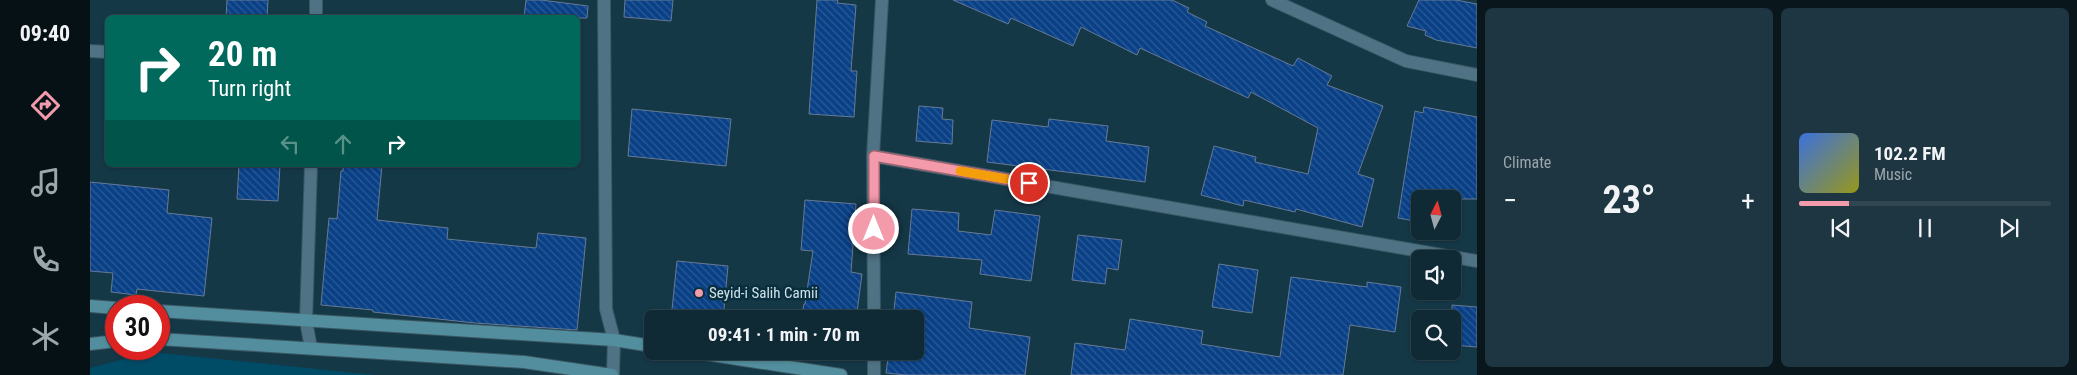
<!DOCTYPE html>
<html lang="en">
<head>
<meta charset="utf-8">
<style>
	:root { --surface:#102a35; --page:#1e3641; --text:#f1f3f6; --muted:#9ca7ad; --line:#304650; --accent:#f39aab }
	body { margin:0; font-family:"Roboto Condensed",sans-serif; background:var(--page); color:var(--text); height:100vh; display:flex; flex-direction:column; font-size:19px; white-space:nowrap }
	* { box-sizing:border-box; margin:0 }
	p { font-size:16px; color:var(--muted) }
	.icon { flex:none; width:28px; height:28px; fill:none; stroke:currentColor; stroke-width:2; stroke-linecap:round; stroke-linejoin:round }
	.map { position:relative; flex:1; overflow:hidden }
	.side { display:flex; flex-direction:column; gap:8px; padding:8px; background:#09171d; width:600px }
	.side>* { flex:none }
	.top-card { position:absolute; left:15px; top:15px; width:475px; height:152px; border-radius:8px; box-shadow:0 1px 4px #0004,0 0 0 1px var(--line); background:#00695c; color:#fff; overflow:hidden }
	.needle { width:32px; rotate:6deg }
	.tools { position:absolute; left:1321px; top:190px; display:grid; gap:10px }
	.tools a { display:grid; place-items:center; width:50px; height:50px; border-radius:8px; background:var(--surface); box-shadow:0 1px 4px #0004,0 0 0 1px var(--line); font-size:25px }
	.speed { position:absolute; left:15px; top:295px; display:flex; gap:10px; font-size:25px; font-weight:700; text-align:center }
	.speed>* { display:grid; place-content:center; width:65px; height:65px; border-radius:50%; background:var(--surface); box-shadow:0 1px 4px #0004,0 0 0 1px var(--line); line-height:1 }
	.speed .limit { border:8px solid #d22; background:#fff; color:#111 }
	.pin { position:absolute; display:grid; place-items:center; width:42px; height:42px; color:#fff; margin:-21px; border:2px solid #fff; border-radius:50%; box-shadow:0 1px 5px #0007 }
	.me { position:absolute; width:55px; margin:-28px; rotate:0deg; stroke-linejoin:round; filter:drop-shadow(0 0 4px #0008) }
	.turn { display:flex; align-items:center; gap:18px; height:105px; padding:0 20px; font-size:22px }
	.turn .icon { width:65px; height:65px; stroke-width:2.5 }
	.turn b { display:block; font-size:35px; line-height:42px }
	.lanes { display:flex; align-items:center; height:48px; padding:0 20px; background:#0003; justify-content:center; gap:25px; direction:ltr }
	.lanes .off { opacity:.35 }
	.big { font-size:38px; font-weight:700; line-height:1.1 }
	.side .card { flex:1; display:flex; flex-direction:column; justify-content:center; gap:8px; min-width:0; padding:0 18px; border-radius:8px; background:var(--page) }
	.song { display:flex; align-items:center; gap:15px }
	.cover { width:60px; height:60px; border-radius:8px; background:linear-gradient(135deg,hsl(220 70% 55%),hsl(60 70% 35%)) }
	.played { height:5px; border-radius:2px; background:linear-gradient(90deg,var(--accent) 20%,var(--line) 20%) }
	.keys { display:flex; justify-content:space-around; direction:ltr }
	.heat { display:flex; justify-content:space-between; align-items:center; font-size:28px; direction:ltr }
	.side .tiles { flex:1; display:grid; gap:8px; grid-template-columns:repeat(2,1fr) }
	.trip { position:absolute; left:554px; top:310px; width:280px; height:50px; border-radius:8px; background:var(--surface); box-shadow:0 1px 4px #0004,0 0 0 1px var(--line); font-weight:700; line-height:50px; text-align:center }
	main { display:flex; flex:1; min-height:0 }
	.dock { display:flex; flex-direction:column; width:90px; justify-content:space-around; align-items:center; background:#061115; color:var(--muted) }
	.dock .icon { width:35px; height:35px }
	.dock .current { color:var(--accent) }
	.dock b { font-size:22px; color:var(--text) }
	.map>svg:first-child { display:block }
</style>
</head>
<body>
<main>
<nav class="dock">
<b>09:40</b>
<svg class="icon current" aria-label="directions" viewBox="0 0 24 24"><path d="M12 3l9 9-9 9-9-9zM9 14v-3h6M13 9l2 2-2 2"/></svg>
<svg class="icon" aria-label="music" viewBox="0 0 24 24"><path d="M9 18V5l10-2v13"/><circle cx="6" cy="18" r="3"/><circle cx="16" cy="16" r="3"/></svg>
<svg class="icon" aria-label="phone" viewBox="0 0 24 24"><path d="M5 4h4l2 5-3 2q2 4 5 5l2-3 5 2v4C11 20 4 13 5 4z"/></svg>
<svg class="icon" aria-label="climate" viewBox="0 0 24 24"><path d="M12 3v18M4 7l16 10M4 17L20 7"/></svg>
</nav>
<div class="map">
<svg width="1387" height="375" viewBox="0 0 1387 375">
	<defs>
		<pattern id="building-back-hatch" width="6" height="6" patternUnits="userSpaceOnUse" patternTransform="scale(1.25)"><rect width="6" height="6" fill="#094086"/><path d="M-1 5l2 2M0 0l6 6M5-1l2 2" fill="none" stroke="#2c5b97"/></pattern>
	</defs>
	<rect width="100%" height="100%" fill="#153847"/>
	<path fill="#004b65" d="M61,352L285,375H0V368Z"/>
	<g fill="url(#building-back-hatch)" stroke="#667a95">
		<path d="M137,0H178L177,18H136Z"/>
		<path d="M436,0H451L498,6L497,18H434Z"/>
		<path d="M535,0H583L581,21L534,17Z"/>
		<path d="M727,0H748L747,3L766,5L761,71H767L764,117L719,114Z"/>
		<path d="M863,0H1082L1099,8L1097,12L1117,22L1115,26L1203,66L1208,58L1242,76L1237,85L1293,106L1268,174L1284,179L1272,227L1206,209L1205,212L1154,200L1153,206L1111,195L1124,146L1166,157L1165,162L1218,174L1228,128L1161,92L1158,98L1050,48L1047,55L991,27L983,46L921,18L918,24Z"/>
		<path d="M1329,0H1366L1387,4V48L1346,40L1335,35L1336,31L1317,26Z"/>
		<path d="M829,106L853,108L852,119L863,120L862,144L826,141Z"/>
		<path d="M1334,107L1387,117V199H1330V222L1308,218L1325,111L1333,113Z"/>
		<path d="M542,109L641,119L636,166L538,156Z"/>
		<path d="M959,119L1018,126L1016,141L1059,147L1055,182L897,162L902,120L958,127Z"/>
		<path d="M149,165H190L188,201L147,199Z"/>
		<path d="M253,165H292L287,220L358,228L357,239L446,248L448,233L496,238L487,330L385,323L283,312V310L231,305L239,218L247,219L251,171H253Z"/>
		<path d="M0,182L79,190L77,213L122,218L114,296L47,289L46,295L21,292L23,273L0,271Z"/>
		<path d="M715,200L766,204L761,272L772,274L767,312H770L769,319H711L714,304H715L723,251L711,250Z"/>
		<path d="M822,209L869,213L868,231L901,235L905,210L950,216L941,281L890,274L892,260L818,254Z"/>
		<path d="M988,235L1032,240L1028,270L1017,268L1015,284L982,280Z"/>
		<path d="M587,261L638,266L633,319H581Z"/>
		<path d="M1129,264L1168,270L1162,313L1122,307Z"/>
		<path d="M1201,277L1277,287V282L1311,287L1305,332L1260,325L1253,375H981L985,343L1035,350L1040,319L1113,331L1111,344L1190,357Z"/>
		<path d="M806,292L882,302L879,328L940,337L935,375H816L796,373L799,351H825V319H803Z"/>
		<path d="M1362,305L1387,307V347L1362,345Z"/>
		<path d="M730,351H764L763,356Z"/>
	</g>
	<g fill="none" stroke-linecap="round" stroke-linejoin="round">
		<defs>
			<g id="street">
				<path d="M514,0L516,309L524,340L523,375"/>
				<path d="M1182,0L1316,61L1387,75"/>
				<path d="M226,18V0"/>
				<path d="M0,51L18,52"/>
				<path d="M783,156L1387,261"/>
				<path d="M221,165L216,321L221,348"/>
				<path d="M784,319L783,156L792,0"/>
				<path d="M784,351V375"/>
			</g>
			<g id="secondary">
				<path d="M0,306L26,308"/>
				<path d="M69,311L524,340L562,346"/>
				<path d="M69,339L434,362L522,375"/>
				<path d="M0,344L26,341"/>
				<path d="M596,351L751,375"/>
			</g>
		</defs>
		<use href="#street" stroke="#3a5662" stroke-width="14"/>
		<use href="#secondary" stroke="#3a5662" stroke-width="14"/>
		<use href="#street" stroke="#4f7384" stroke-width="12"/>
		<use href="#secondary" stroke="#528e9d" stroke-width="12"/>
	</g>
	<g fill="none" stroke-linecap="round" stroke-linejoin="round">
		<defs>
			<path id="route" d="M784,229V156L939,183"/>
		</defs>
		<use href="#route" stroke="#9e646f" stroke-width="12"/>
		<use href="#route" stroke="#f39aab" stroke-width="9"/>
		<path stroke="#f59e0b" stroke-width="9" d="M870,171L916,179"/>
	</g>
	<circle fill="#f39aab" stroke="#092e3d" stroke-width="2" cx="609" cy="293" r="5"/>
	<g text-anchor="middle" stroke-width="5" stroke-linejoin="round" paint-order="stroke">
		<g font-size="15" fill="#cfe2ec" stroke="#092e3d" text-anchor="start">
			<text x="619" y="298">Seyid-i Salih Camii</text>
		</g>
	</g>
</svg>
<div class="tools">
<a><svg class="needle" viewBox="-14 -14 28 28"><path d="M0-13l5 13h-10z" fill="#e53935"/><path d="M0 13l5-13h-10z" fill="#9ca7ad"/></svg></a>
<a><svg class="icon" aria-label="sound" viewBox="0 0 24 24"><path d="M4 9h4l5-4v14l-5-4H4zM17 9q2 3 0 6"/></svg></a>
<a><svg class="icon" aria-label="search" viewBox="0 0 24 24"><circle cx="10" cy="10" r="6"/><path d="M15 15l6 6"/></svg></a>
</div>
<div class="speed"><div class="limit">30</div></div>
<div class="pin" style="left:939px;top:183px;background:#d93025"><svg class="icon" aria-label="arrive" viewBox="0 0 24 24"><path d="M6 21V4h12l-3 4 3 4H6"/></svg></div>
<svg class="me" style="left:784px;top:229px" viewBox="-20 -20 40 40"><circle r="17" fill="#f39aab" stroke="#fff" stroke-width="3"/><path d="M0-11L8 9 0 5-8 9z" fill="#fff"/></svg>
<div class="trip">09:41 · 1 min · 70 m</div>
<div class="top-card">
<div class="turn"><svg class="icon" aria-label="right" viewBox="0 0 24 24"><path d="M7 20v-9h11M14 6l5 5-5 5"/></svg><div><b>20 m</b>Turn right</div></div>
<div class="lanes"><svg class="icon off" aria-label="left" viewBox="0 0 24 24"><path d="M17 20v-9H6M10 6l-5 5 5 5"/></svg><svg class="icon off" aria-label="ahead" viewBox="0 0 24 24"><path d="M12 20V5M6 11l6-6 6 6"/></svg><svg class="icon" aria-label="right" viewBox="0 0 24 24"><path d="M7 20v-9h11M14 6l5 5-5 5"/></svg></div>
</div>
</div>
<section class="side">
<div class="tiles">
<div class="card"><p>Climate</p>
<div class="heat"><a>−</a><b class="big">23°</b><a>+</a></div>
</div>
<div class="card">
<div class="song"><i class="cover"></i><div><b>102.2 FM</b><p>Music</p></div></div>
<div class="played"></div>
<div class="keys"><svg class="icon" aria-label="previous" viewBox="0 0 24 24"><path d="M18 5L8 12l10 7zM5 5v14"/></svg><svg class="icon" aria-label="pause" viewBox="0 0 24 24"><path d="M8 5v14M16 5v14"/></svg><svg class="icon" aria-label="next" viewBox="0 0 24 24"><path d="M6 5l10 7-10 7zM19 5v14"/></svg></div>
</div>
</div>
</section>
</main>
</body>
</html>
